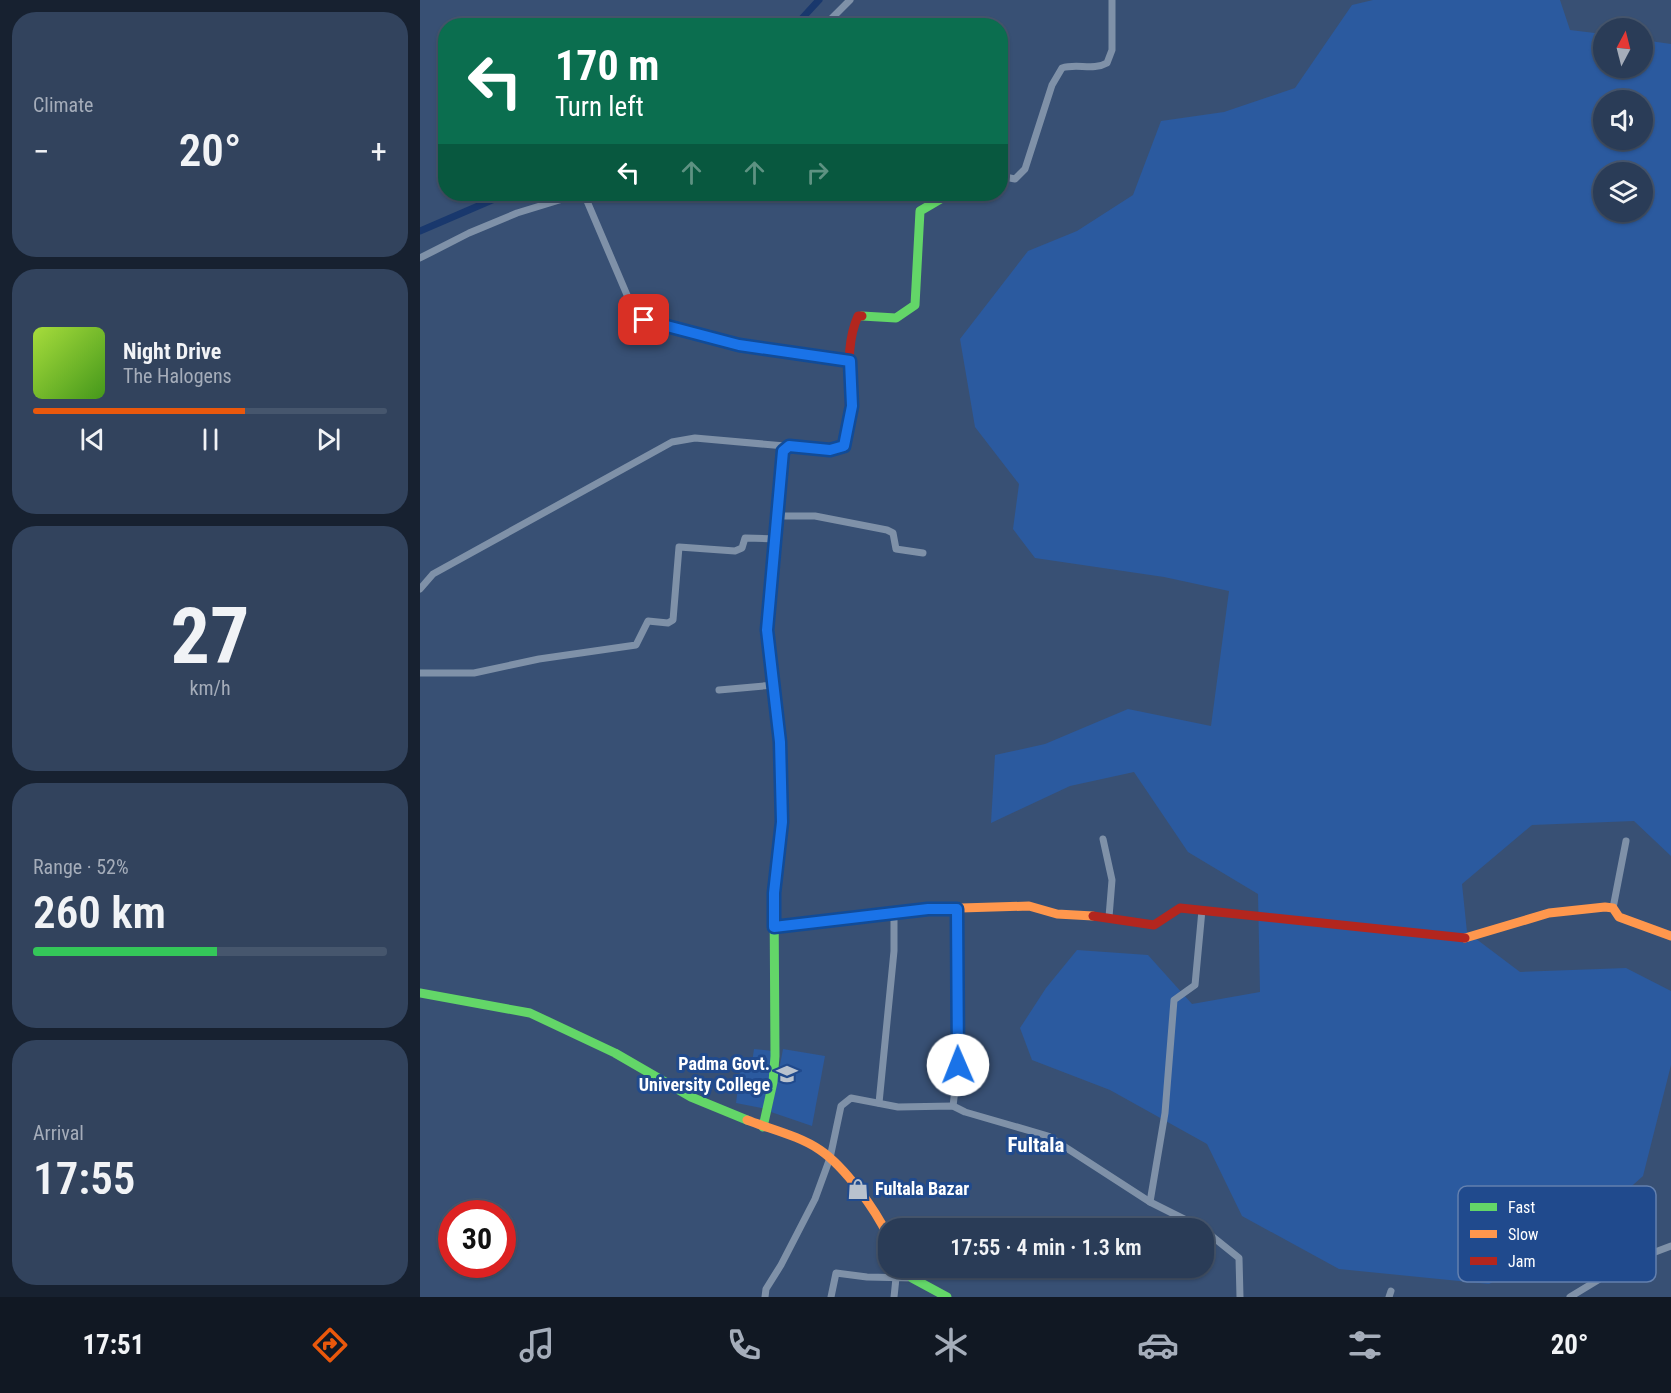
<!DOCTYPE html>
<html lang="en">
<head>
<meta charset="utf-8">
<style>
	:root { --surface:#2a3c57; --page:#32435d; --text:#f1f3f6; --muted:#a5adba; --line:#46566d; --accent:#ea580c }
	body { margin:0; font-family:"Roboto Condensed",sans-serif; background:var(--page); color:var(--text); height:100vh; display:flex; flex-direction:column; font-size:22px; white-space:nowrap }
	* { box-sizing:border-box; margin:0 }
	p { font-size:20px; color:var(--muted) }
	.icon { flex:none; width:33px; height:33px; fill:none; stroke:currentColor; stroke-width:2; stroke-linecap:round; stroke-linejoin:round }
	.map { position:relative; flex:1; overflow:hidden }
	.details { display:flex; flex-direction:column; gap:12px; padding:12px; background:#172130; width:420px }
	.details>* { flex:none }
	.guide { position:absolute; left:18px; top:18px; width:570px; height:183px; border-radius:24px; box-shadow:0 2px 4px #0004,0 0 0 2px var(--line); background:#0b6e4f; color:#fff; overflow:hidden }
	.needle { width:39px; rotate:7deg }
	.tools { position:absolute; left:1173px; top:18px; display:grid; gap:12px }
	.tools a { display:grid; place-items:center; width:60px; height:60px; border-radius:50%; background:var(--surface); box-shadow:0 2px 4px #0004,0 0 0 2px var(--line); font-size:30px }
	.speed { position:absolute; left:18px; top:1200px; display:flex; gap:12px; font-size:30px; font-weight:700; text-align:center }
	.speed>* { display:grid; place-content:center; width:78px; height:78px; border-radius:50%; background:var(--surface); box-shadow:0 2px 4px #0004,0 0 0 2px var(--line); line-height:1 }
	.speed .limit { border:9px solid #d22; background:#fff; color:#111 }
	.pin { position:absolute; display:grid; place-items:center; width:51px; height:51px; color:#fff; margin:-26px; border-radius:12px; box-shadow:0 3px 9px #0006 }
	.me { position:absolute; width:66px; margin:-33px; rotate:359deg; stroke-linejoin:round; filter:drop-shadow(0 0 4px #0008) }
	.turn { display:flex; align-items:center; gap:21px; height:126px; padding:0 18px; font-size:27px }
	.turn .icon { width:78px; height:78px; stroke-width:2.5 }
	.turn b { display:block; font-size:42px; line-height:51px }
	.lanes { display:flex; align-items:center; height:57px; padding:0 18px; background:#0003; justify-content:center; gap:30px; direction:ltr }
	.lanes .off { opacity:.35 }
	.big { font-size:45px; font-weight:600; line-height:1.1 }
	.details .widget { flex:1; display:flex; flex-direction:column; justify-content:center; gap:9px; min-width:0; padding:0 21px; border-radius:24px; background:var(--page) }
	.details .dial { align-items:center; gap:0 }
	.dial b { font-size:78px; line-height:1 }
	.song { display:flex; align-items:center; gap:18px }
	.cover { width:72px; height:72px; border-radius:9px; background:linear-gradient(135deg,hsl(80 70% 55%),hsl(100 70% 35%)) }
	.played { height:6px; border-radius:3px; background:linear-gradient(90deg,var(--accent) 60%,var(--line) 60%) }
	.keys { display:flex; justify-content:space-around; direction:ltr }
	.heat { display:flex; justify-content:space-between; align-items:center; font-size:33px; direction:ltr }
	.charge { height:9px; border-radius:4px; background:linear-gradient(90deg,#34c759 52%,var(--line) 0) }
	.trip { position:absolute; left:458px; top:1218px; width:336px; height:60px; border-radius:24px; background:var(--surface); box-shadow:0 2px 4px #0004,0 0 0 2px var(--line); font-weight:600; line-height:60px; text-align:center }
	.dock { display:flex; height:96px; justify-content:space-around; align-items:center; background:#111823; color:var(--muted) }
	.dock .icon { width:42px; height:42px }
	.dock .selected { color:var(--accent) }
	.dock b { font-size:27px; color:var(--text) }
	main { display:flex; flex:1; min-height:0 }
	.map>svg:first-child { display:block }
</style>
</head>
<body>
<main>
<section class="details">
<div class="widget"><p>Climate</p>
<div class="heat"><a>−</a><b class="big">20°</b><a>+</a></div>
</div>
<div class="widget">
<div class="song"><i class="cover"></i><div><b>Night Drive</b><p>The Halogens</p></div></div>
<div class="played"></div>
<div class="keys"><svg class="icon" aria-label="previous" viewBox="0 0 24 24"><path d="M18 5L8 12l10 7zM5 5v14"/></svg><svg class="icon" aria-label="pause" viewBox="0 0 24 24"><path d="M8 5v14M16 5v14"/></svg><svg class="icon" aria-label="next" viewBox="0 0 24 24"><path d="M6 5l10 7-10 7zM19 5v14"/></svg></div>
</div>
<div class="widget dial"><b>27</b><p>km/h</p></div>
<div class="widget"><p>Range · 52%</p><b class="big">260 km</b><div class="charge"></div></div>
<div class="widget"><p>Arrival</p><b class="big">17:55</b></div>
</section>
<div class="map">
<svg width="1251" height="1297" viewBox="0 0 1251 1297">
	<rect width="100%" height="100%" fill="#385074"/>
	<g fill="#2b5a9f" fill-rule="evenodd">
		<path d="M953,0H1140L1150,30L1183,34L1184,68H1222L1223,40L1251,44V856L1214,821L1112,825L1042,884L1047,932L1100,972L1206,968L1251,991V1065L1223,1176L1157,1235L1069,1284L919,1269L822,1216L787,1144L690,1090L612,1060L600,1028L626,988L657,950L728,955L772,1004L840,992L838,894L768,852L714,772L650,786L571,823L575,755L625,744L708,709L791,726L809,591L744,577L615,558L593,529L599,484L555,427L540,339L608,251L657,231L713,195L741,121L804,112L875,88L932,5ZM1184,100H1222V140H1184ZM1184,172H1222V212H1184Z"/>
		<path d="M334,1049L353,1051L347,1109L316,1103L321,1064L332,1063Z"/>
		<path d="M363,1049L405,1056L392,1126L351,1112Z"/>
	</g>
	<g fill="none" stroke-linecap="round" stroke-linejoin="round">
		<g stroke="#19386d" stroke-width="7">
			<path d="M375,26L399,0"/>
			<path d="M0,231L86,194"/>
		</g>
		<g stroke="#7f91a8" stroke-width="7">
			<path d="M404,26L430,0"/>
			<path d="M580,176L595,179L605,169L632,85L642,68C657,63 673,71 687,63L692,50V0"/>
			<path d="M164,194L213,309L224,320L319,345L431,361"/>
			<path d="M0,258L49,233L97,213L159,194"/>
			<path d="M359,516H395L467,530L473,533L476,549L503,553"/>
			<path d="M0,589L13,574L252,442L275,438L365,446"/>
			<path d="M0,673H54L119,659L216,645L228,621L248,623L253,620L259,547L315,551L322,548L325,538L356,539"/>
			<path d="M299,690L354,685"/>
			<path d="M683,839L692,880L689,917"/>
			<path d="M1193,908L1206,841"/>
			<path d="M459,1103L474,951V913"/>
			<path d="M533,1106L538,1065L537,909"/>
			<path d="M730,1202L745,1113L754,1000L775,985L782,910"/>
			<path d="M783,1229L819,1258L820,1297"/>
			<path d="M345,1297L346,1289L361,1265L395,1199L410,1158L421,1106L431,1098L478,1107L533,1106L545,1112L628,1136L730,1202L782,1228"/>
			<path d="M411,1297L416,1273L447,1277L492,1278"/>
			<path d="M474,1297L476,1278"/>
			<path d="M969,1297L971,1291"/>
			<path d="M1150,1297L1206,1263L1251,1246"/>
		</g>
		<g stroke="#63d668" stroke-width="9">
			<path d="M442,316L476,318L495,305L500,211L529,194"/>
			<path d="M0,993L110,1013L195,1053L271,1097L327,1120"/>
			<path d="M343,1127L353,1082L355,1056L354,893L362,822L360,742L347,630L356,534"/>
			<path d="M485,1268L492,1278L527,1297"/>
		</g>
		<g stroke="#ff974d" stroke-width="9">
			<path d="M354,927L508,909L609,906L637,914L673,916"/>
			<path d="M1045,938L1129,913L1185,907L1193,908L1199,917L1251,936"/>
			<path d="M327,1120C350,1129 380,1136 400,1150C425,1167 455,1209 468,1236"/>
		</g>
		<g stroke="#b3261e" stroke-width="9">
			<path d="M356,534L365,446L410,450L424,446C437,404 420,356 438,316H442"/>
			<path d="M673,916L734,925L760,908L1045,938"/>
		</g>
	</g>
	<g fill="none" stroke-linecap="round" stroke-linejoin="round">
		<defs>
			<path id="route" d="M224,320L319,345L430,361L432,406L424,446L410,450L369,446L363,451L347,630L360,742L362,822L354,893V927L508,909H537L538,1065"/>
		</defs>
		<use href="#route" stroke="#114b97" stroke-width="15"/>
		<use href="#route" stroke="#1a73e8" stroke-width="10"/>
	</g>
	<defs>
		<symbol id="university-bare" viewBox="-9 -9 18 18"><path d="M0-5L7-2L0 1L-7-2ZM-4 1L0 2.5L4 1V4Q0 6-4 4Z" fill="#b9c2ce" stroke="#204a8d" stroke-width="2.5" paint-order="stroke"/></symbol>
		<symbol id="shop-bare" viewBox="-9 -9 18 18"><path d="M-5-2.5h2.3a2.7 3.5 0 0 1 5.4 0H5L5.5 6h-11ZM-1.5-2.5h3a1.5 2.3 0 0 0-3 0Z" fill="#b9c2ce" stroke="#204a8d" stroke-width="2.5" paint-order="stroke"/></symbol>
	</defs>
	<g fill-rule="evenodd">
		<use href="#university-bare" x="352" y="1059" width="30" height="30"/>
		<use href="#shop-bare" x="423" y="1174" width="30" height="30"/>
	</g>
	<g text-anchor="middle" stroke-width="6" stroke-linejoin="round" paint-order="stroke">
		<g font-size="18" font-weight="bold" fill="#fff" stroke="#204a8d" text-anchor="end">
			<text x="350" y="1070">Padma Govt.<tspan x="350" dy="21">University College</tspan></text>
			<text x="455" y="1195" text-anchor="start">Fultala Bazar</text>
		</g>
		<g font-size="21" font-weight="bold" fill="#fff" stroke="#204a8d">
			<text x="616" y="1152">Fultala</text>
		</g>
	</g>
	<rect x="1038" y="1186" width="198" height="96" rx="9" fill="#204a8d" stroke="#6380af" stroke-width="1.5"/>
	<rect x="1050" y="1203" width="27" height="8" fill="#63d668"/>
	<rect x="1050" y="1230" width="27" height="8" fill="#ff974d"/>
	<rect x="1050" y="1257" width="27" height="8" fill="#b3261e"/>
	<g font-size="16" fill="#fff">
		<text x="1088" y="1213">Fast</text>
		<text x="1088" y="1240">Slow</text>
		<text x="1088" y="1267">Jam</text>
	</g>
</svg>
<div class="tools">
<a><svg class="needle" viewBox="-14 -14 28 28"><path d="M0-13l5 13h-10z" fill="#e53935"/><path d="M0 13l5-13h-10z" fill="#a5adba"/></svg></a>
<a><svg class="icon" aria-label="sound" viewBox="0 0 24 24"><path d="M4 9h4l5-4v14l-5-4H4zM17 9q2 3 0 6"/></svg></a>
<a><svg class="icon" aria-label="layers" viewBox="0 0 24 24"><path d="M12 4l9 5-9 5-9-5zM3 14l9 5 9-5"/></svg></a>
</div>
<div class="speed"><div class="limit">30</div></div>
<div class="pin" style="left:224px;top:320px;background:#d93025"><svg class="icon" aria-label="arrive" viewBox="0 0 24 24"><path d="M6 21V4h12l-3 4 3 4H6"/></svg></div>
<svg class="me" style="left:538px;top:1065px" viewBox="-20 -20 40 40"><circle r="19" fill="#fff"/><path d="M0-13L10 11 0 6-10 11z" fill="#1a73e8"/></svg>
<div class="trip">17:55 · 4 min · 1.3 km</div>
<div class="guide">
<div class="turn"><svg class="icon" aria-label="left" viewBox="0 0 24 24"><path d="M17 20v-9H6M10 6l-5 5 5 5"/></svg><div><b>170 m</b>Turn left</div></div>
<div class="lanes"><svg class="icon" aria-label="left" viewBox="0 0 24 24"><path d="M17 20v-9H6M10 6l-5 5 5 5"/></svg><svg class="icon off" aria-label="ahead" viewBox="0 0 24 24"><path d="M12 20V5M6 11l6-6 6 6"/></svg><svg class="icon off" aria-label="ahead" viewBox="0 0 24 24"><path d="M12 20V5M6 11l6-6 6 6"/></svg><svg class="icon off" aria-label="right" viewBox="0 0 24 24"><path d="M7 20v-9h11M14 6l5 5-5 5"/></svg></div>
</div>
</div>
</main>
<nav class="dock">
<b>17:51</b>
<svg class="icon selected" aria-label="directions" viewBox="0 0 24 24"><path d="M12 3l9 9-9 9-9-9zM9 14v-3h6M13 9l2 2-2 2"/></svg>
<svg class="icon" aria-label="music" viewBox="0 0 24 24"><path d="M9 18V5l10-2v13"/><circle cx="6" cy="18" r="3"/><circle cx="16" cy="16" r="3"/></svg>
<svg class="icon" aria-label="phone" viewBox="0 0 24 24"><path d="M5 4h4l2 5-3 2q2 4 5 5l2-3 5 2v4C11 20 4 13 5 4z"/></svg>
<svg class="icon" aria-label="climate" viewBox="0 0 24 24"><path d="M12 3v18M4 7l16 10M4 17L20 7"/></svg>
<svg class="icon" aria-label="car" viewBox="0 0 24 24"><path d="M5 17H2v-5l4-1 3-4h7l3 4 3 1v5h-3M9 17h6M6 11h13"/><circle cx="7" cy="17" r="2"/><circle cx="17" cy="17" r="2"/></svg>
<svg class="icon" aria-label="filters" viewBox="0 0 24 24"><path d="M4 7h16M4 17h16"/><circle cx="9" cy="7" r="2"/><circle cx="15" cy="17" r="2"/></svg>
<b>20°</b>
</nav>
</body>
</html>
